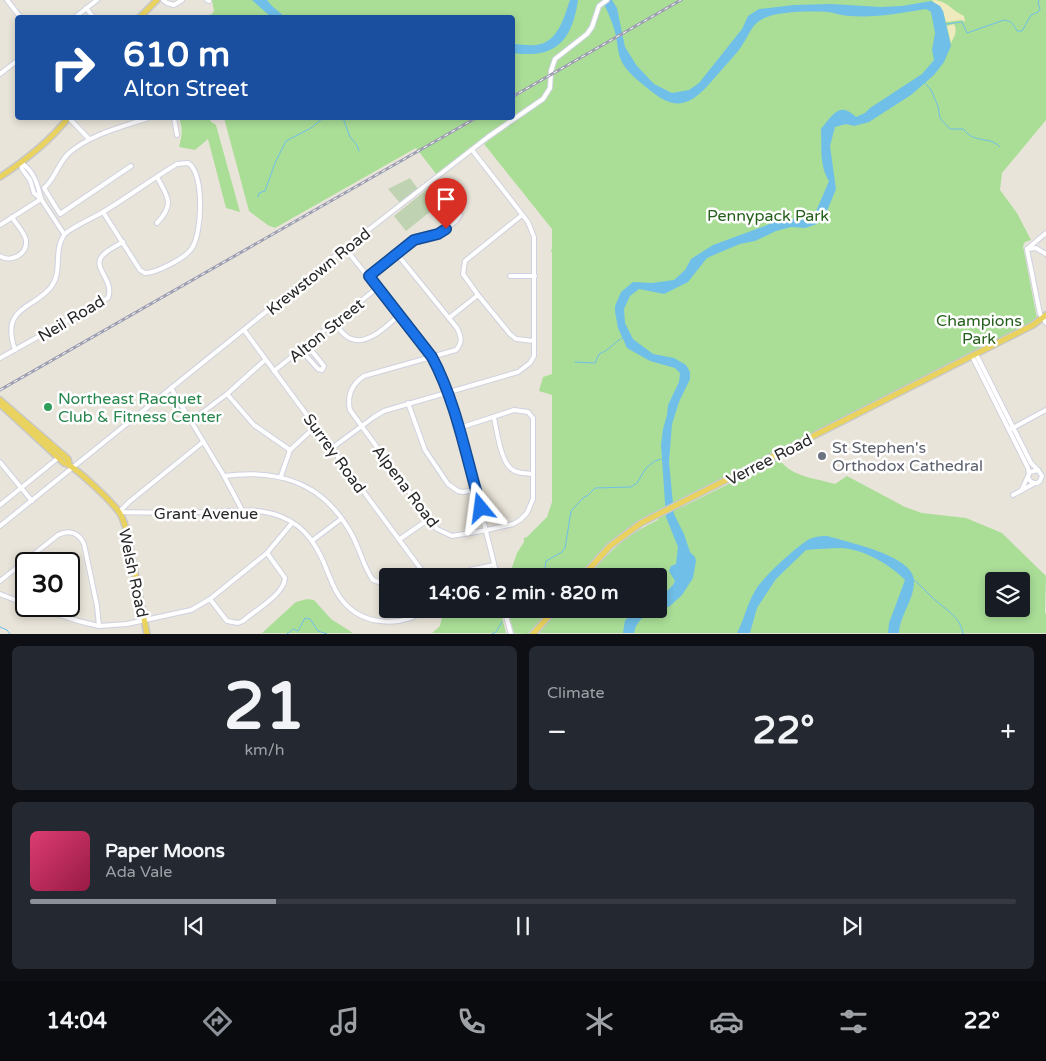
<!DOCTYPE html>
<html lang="en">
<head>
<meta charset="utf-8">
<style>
	:root { --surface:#171b24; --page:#242831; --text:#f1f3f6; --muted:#9ea1a6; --line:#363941; --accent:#8c9099 }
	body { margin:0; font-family:"Varela Round",sans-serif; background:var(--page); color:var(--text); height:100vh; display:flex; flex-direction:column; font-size:19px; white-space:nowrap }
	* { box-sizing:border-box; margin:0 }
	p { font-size:16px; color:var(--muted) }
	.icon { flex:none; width:28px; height:28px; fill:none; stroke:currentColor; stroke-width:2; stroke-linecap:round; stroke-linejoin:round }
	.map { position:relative; height:634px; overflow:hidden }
	.panel { display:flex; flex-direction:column; gap:12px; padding:12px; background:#0d0f14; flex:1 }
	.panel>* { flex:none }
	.banner { position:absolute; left:15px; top:15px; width:500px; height:105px; border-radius:5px; box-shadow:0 2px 8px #0003; background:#1a4fa0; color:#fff; overflow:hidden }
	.controls { position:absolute; left:985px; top:572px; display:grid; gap:10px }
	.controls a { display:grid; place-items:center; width:45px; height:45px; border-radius:5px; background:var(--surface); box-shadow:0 2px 8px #0003; font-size:25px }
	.speed { position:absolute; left:15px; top:552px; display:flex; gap:10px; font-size:25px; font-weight:700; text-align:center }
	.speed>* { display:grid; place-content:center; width:65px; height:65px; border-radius:50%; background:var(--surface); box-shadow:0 2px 8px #0003; line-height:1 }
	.speed .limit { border:2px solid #111; border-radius:8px; background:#fff; color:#111 }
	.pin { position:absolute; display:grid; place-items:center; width:42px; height:42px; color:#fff; margin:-51px -21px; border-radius:50% 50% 50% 0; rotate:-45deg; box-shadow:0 0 5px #0007 }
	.pin .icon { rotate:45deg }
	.me { position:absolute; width:55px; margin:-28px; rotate:344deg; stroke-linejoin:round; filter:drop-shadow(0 0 4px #0008) }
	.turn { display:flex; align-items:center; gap:18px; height:105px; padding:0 25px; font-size:22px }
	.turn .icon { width:65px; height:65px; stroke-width:2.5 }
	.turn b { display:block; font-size:35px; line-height:42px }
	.big { font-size:38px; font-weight:800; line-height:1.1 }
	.panel .tile { flex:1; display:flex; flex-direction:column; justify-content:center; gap:8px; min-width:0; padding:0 18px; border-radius:8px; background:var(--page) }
	.panel .dial { align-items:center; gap:0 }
	.dial b { font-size:65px; line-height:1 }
	.song { display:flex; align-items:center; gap:15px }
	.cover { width:60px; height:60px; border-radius:8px; background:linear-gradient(135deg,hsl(340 70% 55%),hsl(340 70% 35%)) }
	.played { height:5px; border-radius:2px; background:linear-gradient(90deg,var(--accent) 25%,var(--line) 25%) }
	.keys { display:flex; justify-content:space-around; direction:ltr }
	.heat { display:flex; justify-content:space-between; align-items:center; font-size:28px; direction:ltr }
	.panel .tiles { flex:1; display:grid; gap:12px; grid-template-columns:1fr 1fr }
	.tile:last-child { grid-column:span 2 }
	.trip { position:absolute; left:379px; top:568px; width:288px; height:50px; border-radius:5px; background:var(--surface); box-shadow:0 2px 8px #0003; font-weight:800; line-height:50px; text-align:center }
	.dock { display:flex; height:80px; justify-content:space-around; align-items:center; background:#090b0e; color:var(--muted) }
	.dock .icon { width:35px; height:35px }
	.dock .active { color:var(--accent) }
	.dock b { font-size:22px; color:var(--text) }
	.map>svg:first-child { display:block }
</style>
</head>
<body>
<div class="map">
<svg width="1046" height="634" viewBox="0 0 1046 634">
	<rect width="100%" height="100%" fill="#e9e4d9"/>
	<g fill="#aade97" fill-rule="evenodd">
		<path d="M212,0H1046V120L1002,173L1000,190L1017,213L1031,240L1025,242L1023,246L1037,318L1028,324L681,500L682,507L779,459C791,477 815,478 835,484L847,476L905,507L922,513L966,518L1002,533L1046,576L1045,612L1046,614V633H537L559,609H658V576H588C610,551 627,534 658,520V513C621,529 604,547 578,576H509L517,553L524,542V538L527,537L547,517L552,502V395L539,391L543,377L552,374V252H551L552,248V229L484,144L548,96C556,84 550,69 558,59C574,40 591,46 598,14L584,35L556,55L552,60L550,68L549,85L543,96L512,117V18H201L212,14L214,11ZM994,581H1021V609H994Z"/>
		<path d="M179,118H210L211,122L216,125L240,212L226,208L208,139L195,150L179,147C182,137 183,127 179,118Z"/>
		<path d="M224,118H512L437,175L416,148L275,228L270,226H269L249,211Z"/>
		<path d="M307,599L314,600L331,619L353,633H262L296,602Z"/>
		<path d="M456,609H478L480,611L500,609L506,633H432L440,626L442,617L454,612Z"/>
		<path d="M507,609H550L528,634L514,633Z"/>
	</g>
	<g fill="#eeeabd">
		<path d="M932,0C947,0 951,10 964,16L965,22L962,20L946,22L943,11Z"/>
		<path d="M954,24C958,31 954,37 951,43L947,26Z"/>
	</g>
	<g fill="#bfd2b1">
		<path d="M410,178L418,189L400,203L388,189Z"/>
		<path d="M431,186L435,191L438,189L446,199L406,231L394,216Z"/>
	</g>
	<g fill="#70bfe8">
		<path d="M252,0H267L272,6L285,17H271Z"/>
		<path d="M570,0H578C574,28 564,53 532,54C525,54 519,54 513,53V44C520,44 529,46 536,45C558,43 564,17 570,0Z"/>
		<path d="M602,0H612L617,8L625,47L637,66L654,84L672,93L689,90L699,83L742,29L748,16L759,9L794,5L831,4L881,7L902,6L931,1L940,6L943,11L951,46L944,62L934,75L911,95L869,122L854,126L846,124L835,127L830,146L836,189L827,211L817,224L805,228L791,227L776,231L755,241L740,244L723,251L707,258L688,282L664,294L639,289L630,296L624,309L625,323L633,339L653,354L674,358L686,365L690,372V379L679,402L672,424L669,462L674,514L684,534L690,552L695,557L696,561L693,578L682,595L670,606L641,619L636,626L634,633H623L625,620L641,609H658V600L673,585L675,581L669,571L671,566L676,564L678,547L666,517L661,445L663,429L667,415L668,405L679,382L680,373L675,368L650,361L627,348L618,328L615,312V306L621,292L633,282L652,283L674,280L685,270L691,259L713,245L765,226L783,217L792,219L809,217L817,209L829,181C819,165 822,146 821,129C833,115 839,101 856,117L865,113L870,108L922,74L934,60L932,50L935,33L931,12L926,9C901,13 876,18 850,16C843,16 835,13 828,12C812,11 782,11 767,17C751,23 751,33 741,47C735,56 726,64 719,73C697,98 682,117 651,91C641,83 630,75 623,64C617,54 618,43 615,32C612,21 607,10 602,0Z"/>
		<path d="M827,536C847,542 916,556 914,582C914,600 900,615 899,633H888L889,623L905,580C889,564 865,550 842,548C830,548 817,549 806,550L776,579L757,608L750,633H737C744,620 747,604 755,591C761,579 793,550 805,542C811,537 819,536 827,536Z"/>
	</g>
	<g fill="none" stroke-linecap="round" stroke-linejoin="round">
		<g stroke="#70bfe8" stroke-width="1">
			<path d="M946,24L962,22L967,33L1004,20C1012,21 1013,24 1017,31H1022L1031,15L1038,12L1040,9L1038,2L1039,0"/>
			<path d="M925,83L931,90L938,106L940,118L950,129H963C976,145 989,135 1000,147"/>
			<path d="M343,118L350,137L357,145L359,151"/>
			<path d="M258,197L259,193L265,191L275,163L286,141L311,128L323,118"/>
			<path d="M575,362L595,363L599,354C608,351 614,343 622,338"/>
			<path d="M544,576L546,561L562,552L565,548L571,511L584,497L587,496L595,488L631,487L637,483L646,468L655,461L661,459"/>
			<path d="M914,580C922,586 928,594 935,600C946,610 961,617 963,634"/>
			<path d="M513,615L521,609"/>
			<path d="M0,627L7,630L10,634"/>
			<path d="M287,634L293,629L298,631L305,618L310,619L318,631L327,634"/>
			<path d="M492,634L496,632L502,622"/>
		</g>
		<defs>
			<g id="minor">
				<path d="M7,0L21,18"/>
				<path d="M163,0L167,3L174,5L182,0"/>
				<path d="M207,0L209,1"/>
				<path d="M86,8L94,18"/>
				<path d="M74,18L97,0"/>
				<path d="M0,74L18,60"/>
				<path d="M69,118L89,139"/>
				<path d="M174,118L177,135"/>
				<path d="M21,163L22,169L30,180L34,193L41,199L64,234"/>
				<path d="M21,163C34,170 38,186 41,199"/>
				<path d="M131,166L60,214L44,188C55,179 58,163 69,153C91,134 122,127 148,118"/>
				<path d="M522,215L465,261L463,274L478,295L510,334L516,339L534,341"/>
				<path d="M157,223C175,204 168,197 157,177"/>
				<path d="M0,225L41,199"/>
				<path d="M345,248L432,357C450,390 458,426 468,461C478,500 488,538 497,576"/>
				<path d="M1027,249L1040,314L1046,323"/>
				<path d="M1027,249L1046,233"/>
				<path d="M1027,249L1036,248L1046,254"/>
				<path d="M397,254L457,328C461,336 463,342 456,350L364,376C352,384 347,396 350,410L429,519L437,529L452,536L487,530L513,524L520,520L527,513L533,499V418L528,412L514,410L459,428"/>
				<path d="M0,256C10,263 27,255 26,241C26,234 16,224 12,217"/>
				<path d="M510,276H535"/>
				<path d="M369,277L414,240L438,234L446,229L456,221L460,215"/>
				<path d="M449,318L478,295"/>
				<path d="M335,323C338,327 341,332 345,335C363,351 387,326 399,315"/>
				<path d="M244,330L426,576"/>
				<path d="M15,350C0,306 33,310 51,287C63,272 53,251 64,235C68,229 95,217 103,212C128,197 152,179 177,164L188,163C205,173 202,234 192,248C186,258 156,273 145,273L140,270L103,212"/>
				<path d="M301,350L318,369L322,370L324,366L307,345"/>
				<path d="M976,354L1031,463L1038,470"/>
				<path d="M972,356L1028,468L1029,474"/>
				<path d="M0,358L108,298C115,281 92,268 102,256C107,250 116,246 123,242"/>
				<path d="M274,371L377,288"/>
				<path d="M171,388L224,476L242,510"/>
				<path d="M227,394L254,425L290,450"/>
				<path d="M408,403L425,450L448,484L458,491L463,492L475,490"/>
				<path d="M494,418C497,431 501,464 513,470C519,474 527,473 533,474"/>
				<path d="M191,421L227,394L265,360"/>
				<path d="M1011,429L1046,410"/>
				<path d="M332,448L374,417L384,411L518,372L530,363L534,356V237L528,222L472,150"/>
				<path d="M0,462L32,501"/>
				<path d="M224,476C276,469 320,481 348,528C359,544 362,565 373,580L388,585"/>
				<path d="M281,476L290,450L315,427"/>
				<path d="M1021,491L1030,472L1038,470L1042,476L1040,481C1036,485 1031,483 1028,478"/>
				<path d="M1013,495L1035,483"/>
				<path d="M0,505L58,458"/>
				<path d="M119,512C150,513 180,512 210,512C234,511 259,507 282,517C307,527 319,549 328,573C332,583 335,592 342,600C362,626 402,628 427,609"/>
				<path d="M119,512L129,502L203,442"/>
				<path d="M0,526L345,248L488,137L543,99L550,88L551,71L555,59L587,34L592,27L599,6L607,0"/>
				<path d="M400,539L429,519"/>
				<path d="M313,540L341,519"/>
				<path d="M409,576L420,568"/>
				<path d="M469,576L470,570L494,565"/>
				<path d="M480,576L496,573"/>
				<path d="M0,581L58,535C69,529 79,533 84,544L97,606L99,626"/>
				<path d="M0,594L26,604"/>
				<path d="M210,599L227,621L238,623L243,621C255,610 284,595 285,578L267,553"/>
				<path d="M34,606L78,621L99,626L127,624L191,610L210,599L267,553L292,523"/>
				<path d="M504,609L511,634"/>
			</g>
			<g id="major">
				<path d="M139,18L157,0"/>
				<path d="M0,177C26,160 49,142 68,118"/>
				<path d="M0,400L68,459L69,464"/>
				<path d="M0,404L64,463C74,465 111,501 119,512C124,519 126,528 128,537L147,634"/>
				<path d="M583,576L610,546L641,523L1033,325L1046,315"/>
				<path d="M533,634L555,609"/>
			</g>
		</defs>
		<use href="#minor" stroke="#cfd1e0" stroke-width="6"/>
		<use href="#major" stroke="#c7c7c7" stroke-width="8"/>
		<use href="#minor" stroke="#fff" stroke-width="4"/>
		<use href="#major" stroke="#e9d35e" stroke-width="5"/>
		<defs>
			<g id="rail">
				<path d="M512,97L681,0"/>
				<path d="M0,390L476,118"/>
			</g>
		</defs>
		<use href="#rail" stroke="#9d9eb1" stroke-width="3"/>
		<use href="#rail" stroke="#fff" stroke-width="1" stroke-dasharray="4" stroke-linecap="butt"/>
	</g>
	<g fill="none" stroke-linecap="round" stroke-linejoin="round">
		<defs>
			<path id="route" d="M446,229L438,234L414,240L369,276L432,357C457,404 466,458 481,508"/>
		</defs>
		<use href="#route" stroke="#114b97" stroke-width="12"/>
		<use href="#route" stroke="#1a73e8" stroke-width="9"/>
	</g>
	<circle fill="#2e9e5b" stroke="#fff" stroke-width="2" cx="48" cy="407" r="5"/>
	<circle fill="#6b7280" stroke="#fff" stroke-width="2" cx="822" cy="456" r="5"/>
	<g text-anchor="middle" stroke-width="5" stroke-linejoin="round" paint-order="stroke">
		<g font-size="16" fill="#255f1c" stroke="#fff">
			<text x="768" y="221">Pennypack Park</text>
			<text x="979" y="326">Champions<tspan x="979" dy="18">Park</tspan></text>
		</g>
		<g font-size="16" fill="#272727" stroke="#fff">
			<text transform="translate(318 271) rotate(-39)" y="6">Krewstown Road</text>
			<text transform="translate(71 318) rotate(-31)" y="6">Neil Road</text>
			<text transform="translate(326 330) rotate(-39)" y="6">Alton Street</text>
			<text transform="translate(335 453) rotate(54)" y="6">Surrey Road</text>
			<text transform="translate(769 459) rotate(-27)" y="6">Verree Road</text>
			<text transform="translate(406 486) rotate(53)" y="6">Alpena Road</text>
			<text x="206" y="519">Grant Avenue</text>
			<text transform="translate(134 573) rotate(78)" y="6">Welsh Road</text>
		</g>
		<g font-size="16" fill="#27864d" stroke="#fff" text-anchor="start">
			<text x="58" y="404">Northeast Racquet<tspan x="58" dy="18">Club &amp; Fitness Center</tspan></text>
		</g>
		<g font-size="16" fill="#5b616d" stroke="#fff" text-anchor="start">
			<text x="832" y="453">St Stephen's<tspan x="832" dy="18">Orthodox Cathedral</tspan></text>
		</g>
	</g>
</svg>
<div class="controls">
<a><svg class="icon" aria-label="layers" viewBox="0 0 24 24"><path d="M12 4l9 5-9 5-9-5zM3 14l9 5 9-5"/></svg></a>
</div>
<div class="speed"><div class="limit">30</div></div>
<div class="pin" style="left:446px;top:229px;background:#d93025"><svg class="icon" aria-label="arrive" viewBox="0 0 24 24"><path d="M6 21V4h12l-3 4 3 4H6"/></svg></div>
<svg class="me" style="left:481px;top:508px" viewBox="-20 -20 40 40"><path d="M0-17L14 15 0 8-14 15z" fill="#1a73e8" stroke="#fff" stroke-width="4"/></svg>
<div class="trip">14:06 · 2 min · 820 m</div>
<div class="banner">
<div class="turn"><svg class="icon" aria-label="right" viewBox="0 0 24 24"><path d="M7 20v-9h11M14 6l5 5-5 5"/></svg><div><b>610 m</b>Alton Street</div></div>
</div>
</div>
<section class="panel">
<div class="tiles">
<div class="tile dial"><b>21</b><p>km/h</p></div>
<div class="tile"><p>Climate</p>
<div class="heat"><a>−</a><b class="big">22°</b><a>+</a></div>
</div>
<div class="tile">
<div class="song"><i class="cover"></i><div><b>Paper Moons</b><p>Ada Vale</p></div></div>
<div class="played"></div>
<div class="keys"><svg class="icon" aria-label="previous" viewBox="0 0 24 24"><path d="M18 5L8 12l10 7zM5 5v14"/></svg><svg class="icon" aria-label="pause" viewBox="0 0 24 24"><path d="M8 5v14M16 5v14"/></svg><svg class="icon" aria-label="next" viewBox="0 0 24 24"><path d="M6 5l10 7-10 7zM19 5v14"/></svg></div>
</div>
</div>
</section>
<nav class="dock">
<b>14:04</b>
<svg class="icon active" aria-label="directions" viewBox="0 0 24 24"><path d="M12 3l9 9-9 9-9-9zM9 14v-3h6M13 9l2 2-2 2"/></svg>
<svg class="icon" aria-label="music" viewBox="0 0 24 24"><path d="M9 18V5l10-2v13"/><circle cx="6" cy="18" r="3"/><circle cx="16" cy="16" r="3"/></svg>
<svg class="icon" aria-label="phone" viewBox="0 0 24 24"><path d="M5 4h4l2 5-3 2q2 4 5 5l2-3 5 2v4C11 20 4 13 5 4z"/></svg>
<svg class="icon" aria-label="climate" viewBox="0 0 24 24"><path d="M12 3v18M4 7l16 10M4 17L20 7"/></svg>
<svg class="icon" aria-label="car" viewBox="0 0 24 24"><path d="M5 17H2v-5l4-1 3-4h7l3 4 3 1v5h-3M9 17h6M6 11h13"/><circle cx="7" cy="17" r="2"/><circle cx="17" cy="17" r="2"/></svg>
<svg class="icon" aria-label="filters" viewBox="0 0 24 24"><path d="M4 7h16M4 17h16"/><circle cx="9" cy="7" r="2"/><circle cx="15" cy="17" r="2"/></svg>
<b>22°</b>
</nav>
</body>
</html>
